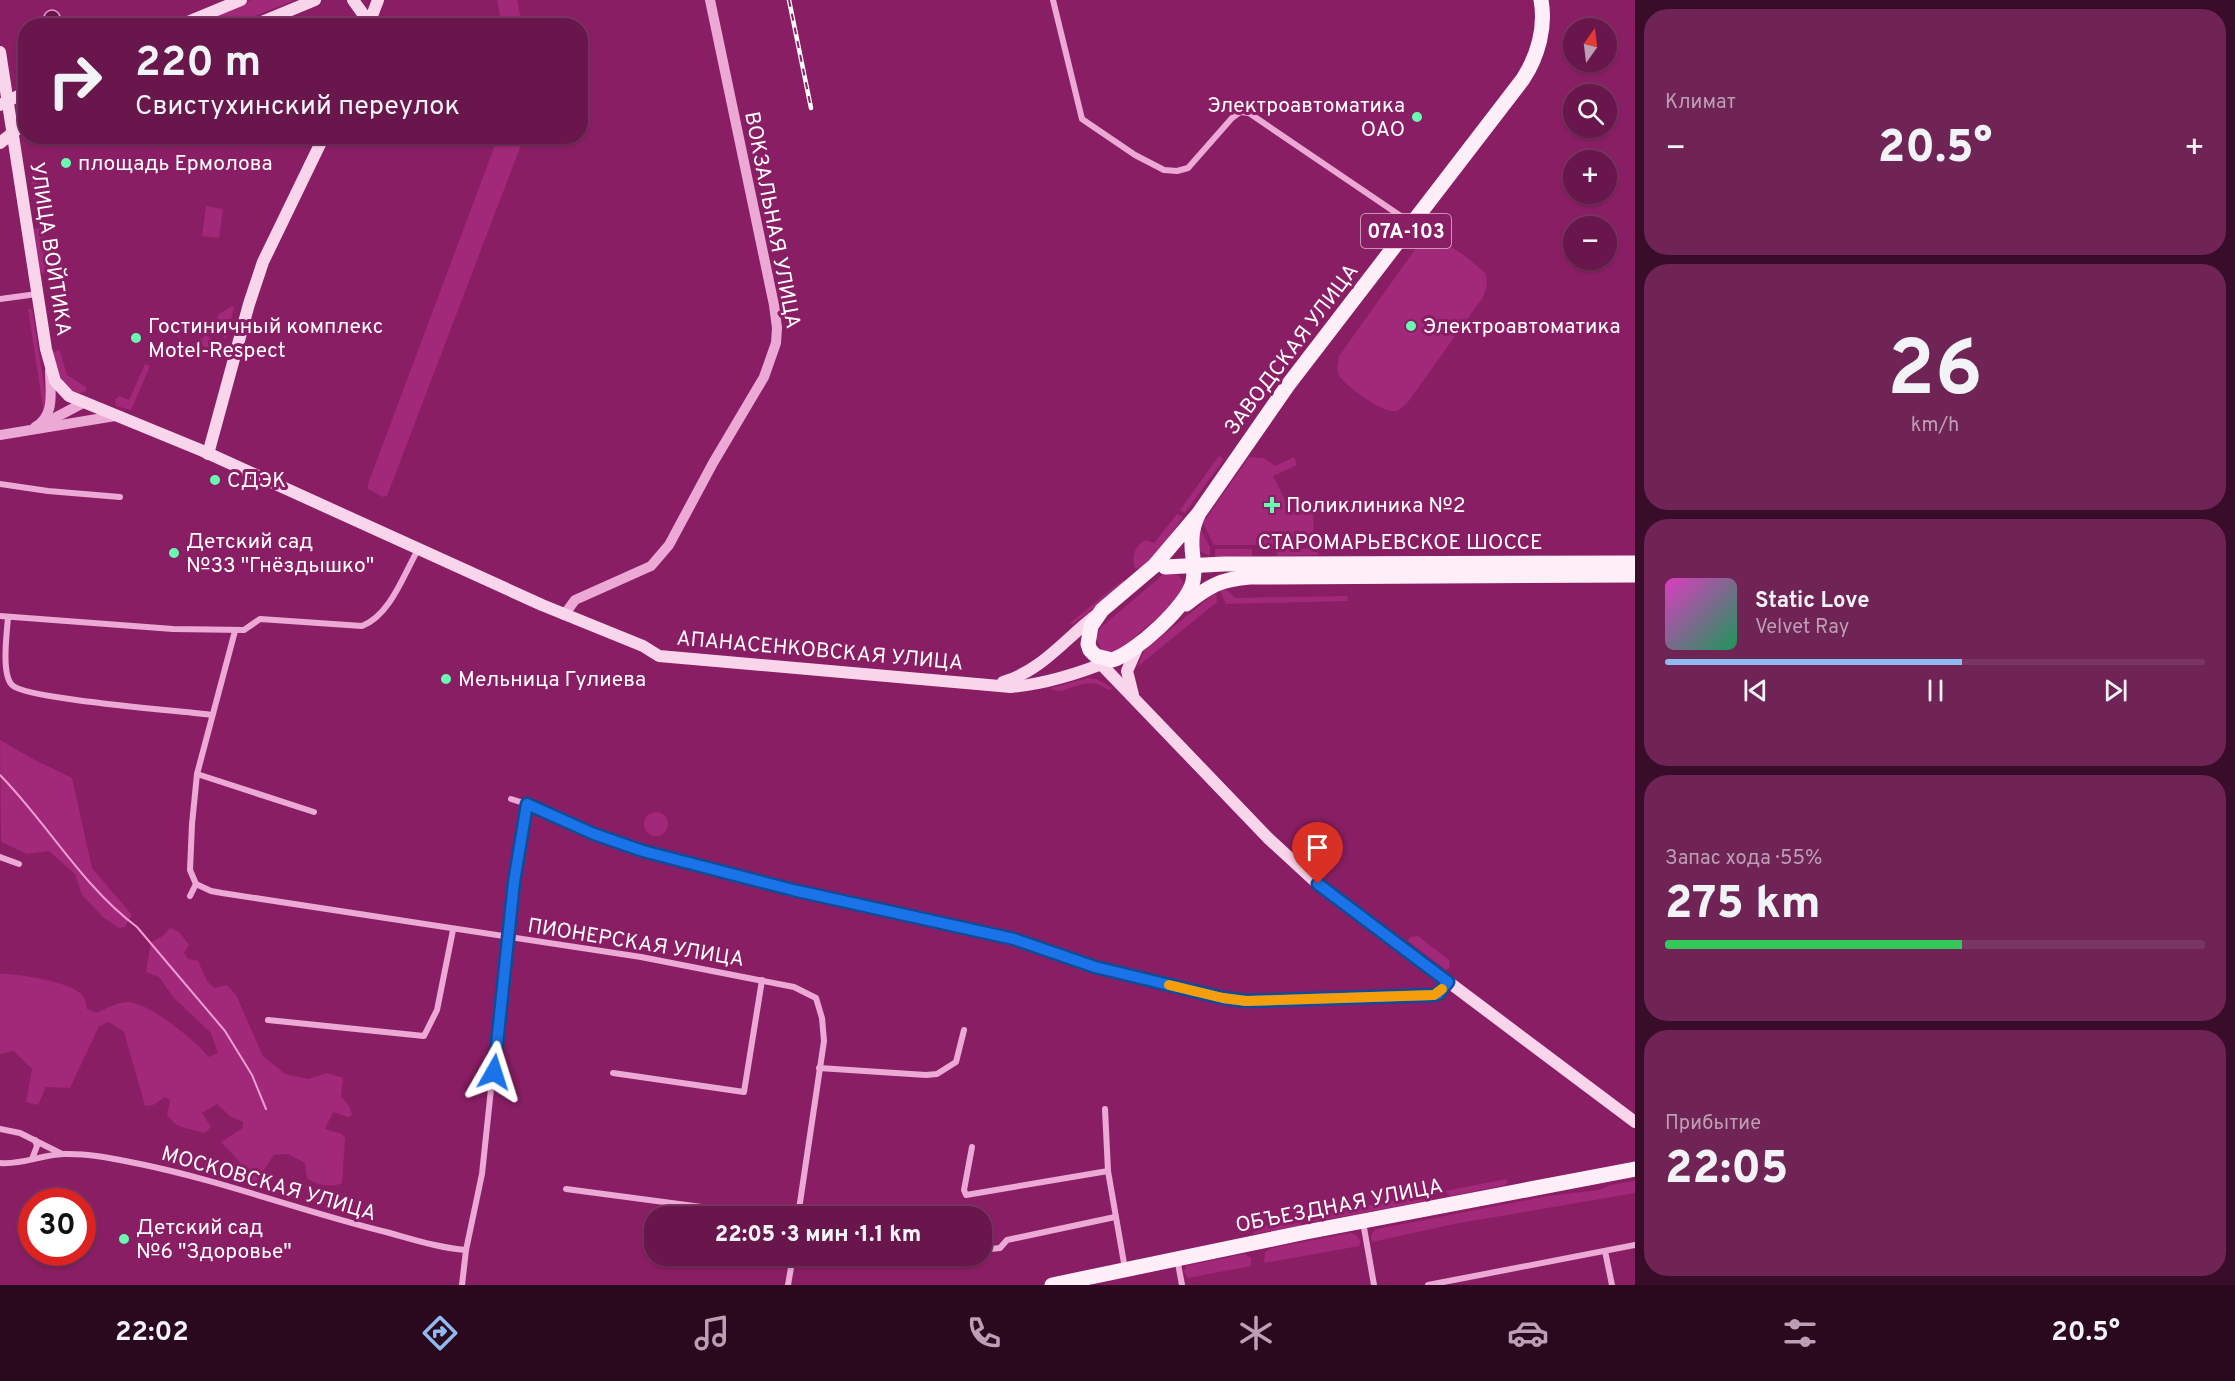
<!DOCTYPE html>
<html lang="ru">
<head>
<meta charset="utf-8">
<style>
	:root { --surface:#68164b; --page:#702355; --text:#f1f3f6; --muted:#bd9fb5; --line:#7b3563; --accent:#90b9f0 }
	body { margin:0; font-family:Overpass,sans-serif; background:var(--page); color:var(--text); height:100vh; display:flex; flex-direction:column; font-size:22px; white-space:nowrap }
	* { box-sizing:border-box; margin:0 }
	p { font-size:20px; color:var(--muted) }
	.icon { flex:none; width:33px; height:33px; fill:none; stroke:currentColor; stroke-width:2; stroke-linecap:round; stroke-linejoin:round }
	.map { position:relative; flex:1; overflow:hidden }
	.details { display:flex; flex-direction:column; gap:9px; padding:9px; background:#390c29; width:600px }
	.details>* { flex:none }
	.top-card { position:absolute; left:18px; top:18px; width:570px; height:126px; border-radius:24px; box-shadow:0 2px 4px #0004,0 0 0 2px var(--line); background:#68164b; color:var(--text); overflow:hidden }
	.needle { width:39px; rotate:14deg }
	.buttons { position:absolute; left:1563px; top:18px; display:grid; gap:12px }
	.buttons a { display:grid; place-items:center; width:54px; height:54px; border-radius:50%; background:var(--surface); box-shadow:0 2px 4px #0004,0 0 0 2px var(--line); font-size:30px }
	.speed { position:absolute; left:18px; top:1188px; display:flex; gap:12px; font-size:30px; font-weight:700; text-align:center }
	.speed>* { display:grid; place-content:center; width:78px; height:78px; border-radius:50%; background:var(--surface); box-shadow:0 2px 4px #0004,0 0 0 2px var(--line); line-height:1 }
	.speed .limit { border:9px solid #d22; background:#fff; color:#111 }
	.pin { position:absolute; display:grid; place-items:center; width:51px; height:51px; color:#fff; margin:-62px -26px; border-radius:50% 50% 50% 0; rotate:-45deg; box-shadow:0 0 6px #0007 }
	.pin .icon { rotate:45deg }
	.me { position:absolute; width:66px; margin:-33px; rotate:6deg; stroke-linejoin:round; filter:drop-shadow(0 0 4px #0008) }
	.turn { display:flex; align-items:center; gap:21px; height:126px; padding:0 18px; font-size:27px }
	.turn .icon { width:78px; height:78px; stroke-width:2.5 }
	.turn b { display:block; font-size:42px; line-height:51px }
	.big { font-size:45px; font-weight:800; line-height:1.1 }
	.details .widget { flex:1; display:flex; flex-direction:column; justify-content:center; gap:9px; min-width:0; padding:0 21px; border-radius:24px; background:var(--page) }
	.details .dial { align-items:center; gap:0 }
	.dial b { font-size:78px; line-height:1 }
	.song { display:flex; align-items:center; gap:18px }
	.cover { width:72px; height:72px; border-radius:9px; background:linear-gradient(135deg,hsl(310 70% 55%),hsl(150 70% 35%)) }
	.played { height:6px; border-radius:3px; background:linear-gradient(90deg,var(--accent) 55%,var(--line) 55%) }
	.keys { display:flex; justify-content:space-around; direction:ltr }
	.heat { display:flex; justify-content:space-between; align-items:center; font-size:33px; direction:ltr }
	.charge { height:9px; border-radius:4px; background:linear-gradient(90deg,#34c759 55%,var(--line) 0) }
	.trip { position:absolute; left:644px; top:1206px; width:348px; height:60px; border-radius:24px; background:var(--surface); box-shadow:0 2px 4px #0004,0 0 0 2px var(--line); font-weight:800; line-height:60px; text-align:center }
	.tabs { display:flex; height:96px; justify-content:space-around; align-items:center; background:#2a091e; color:var(--muted) }
	.tabs .icon { width:42px; height:42px }
	.tabs .selected { color:var(--accent) }
	.tabs b { font-size:27px; color:var(--text) }
	main { display:flex; flex:1; min-height:0 }
	.map>svg:first-child { display:block }
</style>
</head>
<body>
<main>
<div class="map">
<svg width="1635" height="1285" viewBox="0 0 1635 1285">
	<rect width="100%" height="100%" fill="#8a1e64"/>
	<g fill="#a22879">
		<path d="M251,0H295L233,25L189,26Z"/>
		<path d="M497,0H517L522,25H502Z"/>
		<path d="M498,137H524L387,496L383,497L368,489V484Z"/>
		<path d="M35,170L39,177L42,198L34,200L31,173Z"/>
		<path d="M206,206L223,209L219,238L202,236Z"/>
		<path d="M43,228L50,274H46L39,271L33,229Z"/>
		<path d="M1427,240C1450,241 1469,259 1486,274L1487,285L1483,297L1408,402C1405,405 1400,410 1396,411C1384,414 1345,386 1339,375C1336,369 1338,363 1339,356L1419,244Z"/>
		<path d="M232,306L234,307L226,339L215,327L219,314Z"/>
		<path d="M28,309H32L46,398L44,414Z"/>
		<path d="M206,335L223,347L220,358L198,342Z"/>
		<path d="M58,350L60,351L67,375L86,387V391C80,394 78,393 72,390C56,382 56,370 53,353Z"/>
		<path d="M145,364L150,366L131,410L116,406L115,400L119,396L129,400Z"/>
		<path d="M1219,456L1224,459L1185,513L1180,510Z"/>
		<path d="M1249,457L1264,458L1275,466L1294,457L1297,465L1273,476L1293,516V512L1313,501L1314,545H1214L1203,523Z"/>
		<path d="M1177,514L1183,517L1156,556L1140,569L1135,568C1131,556 1135,545 1146,540L1154,543Z"/>
		<path d="M1199,526L1210,547V556L1199,551Z"/>
		<path d="M1318,548V555L1277,556V549Z"/>
		<path d="M1215,549H1252V556L1215,557Z"/>
		<path d="M1165,573L1176,574C1187,582 1184,588 1179,599L1120,650L1115,653L1102,650L1096,639L1100,628Z"/>
		<path d="M1123,580L1126,583L1072,625L1070,623Z"/>
		<path d="M1226,589L1235,598L1347,596L1348,601L1226,604L1220,591Z"/>
		<path d="M1216,592L1217,602L1137,667L1145,650Z"/>
		<path d="M1088,678L1096,679L1113,688L1108,690C1092,677 1077,686 1061,691L1053,690L1051,688Z"/>
		<path d="M0,740L33,759L72,778L92,868L132,915L125,927L119,928L104,918L82,895L75,874L49,851L27,854L1,842Z"/>
		<circle cx="656" cy="824" r="12"/>
		<path d="M170,928L179,932L189,945L184,953L188,959L198,961L207,981L214,988L227,985L236,995L263,1056L285,1074L308,1079L327,1073L343,1078L341,1096L349,1106L352,1115L348,1117L333,1112L325,1129L341,1134L345,1138L342,1183C333,1188 315,1185 307,1178L305,1163L288,1154L274,1155L255,1183L230,1179L231,1168L240,1162L221,1142L243,1128V1122L231,1117L217,1104L202,1113L211,1127L205,1133L178,1126L167,1116L170,1100L165,1097L153,1105L145,1106L124,1032L109,1022L99,1026L70,1088L46,1087L38,1105L26,1102L32,1069L14,1051L0,1054V974C16,973 73,982 82,995C85,998 86,1005 87,1009L97,1013C107,1008 117,1002 129,1002C149,1003 196,1041 209,1057L218,1053L211,1033L174,998L159,977L146,972L151,942L163,936Z"/>
		<path d="M1418,936L1449,960L1450,967L1446,970L1408,941L1410,937Z"/>
		<path d="M1506,1179L1508,1183L1505,1185L1450,1196L1445,1191Z"/>
		<path d="M1635,1181V1193L1454,1224L1372,1242C1370,1235 1372,1232 1377,1229L1548,1196L1599,1190L1610,1185Z"/>
		<path d="M1433,1193L1432,1200L1312,1222L1307,1217Z"/>
		<path d="M1302,1218L1301,1225L1254,1234L1251,1228Z"/>
		<path d="M1350,1233C1356,1234 1363,1240 1359,1246L1264,1263L1265,1252L1272,1248Z"/>
		<path d="M1245,1254L1251,1258V1266L1188,1278L1184,1272L1186,1266Z"/>
	</g>
	<circle fill="#68144b" stroke="#ed9dd3" stroke-width="1.5" cx="52" cy="18" r="8"/>
	<g fill="none" stroke-linecap="round" stroke-linejoin="round">
		<path stroke="#ed9dd3" stroke-width="2" d="M0,775C48,824 82,886 137,927L225,1031L252,1075L266,1109"/>
		<g stroke="#eca9d6" stroke-width="6">
			<path d="M1053,0L1082,119L1135,155L1164,170L1177,171L1188,168L1232,118L1240,112L1249,113L1411,223"/>
			<path d="M0,299L37,294"/>
			<path d="M0,484L48,491L120,497"/>
			<path d="M0,616L173,629L244,630L260,619L362,626C391,615 404,573 419,548"/>
			<path d="M8,617C7,632 1,674 12,685C25,699 183,711 212,715"/>
			<path d="M235,631L197,774L192,824L190,870L196,884L211,891L222,893L641,957L794,987L816,998L822,1018L824,1041L798,1216"/>
			<path d="M197,774L314,812"/>
			<path d="M511,799L527,804L594,834L643,851L793,890L1014,939L1095,967L1223,998L1246,1001L1434,995L1447,983"/>
			<path d="M0,857L19,864"/>
			<path d="M190,896L196,884"/>
			<path d="M268,1020L424,1036L437,1010L453,930"/>
			<path d="M819,1068L926,1075L937,1074L956,1062L964,1030"/>
			<path d="M613,1073L744,1092L762,980"/>
			<path d="M1105,1109L1108,1171L1125,1269"/>
			<path d="M0,1129L20,1133L62,1154"/>
			<path d="M972,1147L964,1190L966,1195L1108,1171"/>
			<path d="M32,1159L37,1146L35,1140"/>
			<path d="M0,1163C22,1165 41,1155 63,1154C88,1153 115,1159 140,1164C223,1181 304,1212 386,1232C412,1239 439,1248 466,1250"/>
			<path d="M566,1189L770,1216"/>
			<path d="M1363,1222L1374,1285"/>
			<path d="M981,1250L1000,1248L1007,1240L1115,1217"/>
			<path d="M1605,1251L1612,1285"/>
			<path d="M1177,1258L1182,1285"/>
			<path d="M462,1285L466,1250L482,1174L507,938L516,864L527,804"/>
			<path d="M788,1285L793,1256"/>
			<path d="M1428,1285L1635,1245"/>
		</g>
		<g stroke="#eca9d6" stroke-width="10">
			<path d="M47,422L83,403"/>
			<path d="M35,427C56,415 50,391 50,371"/>
			<path d="M0,435L115,416"/>
			<path d="M564,615L575,600L651,566L669,545L713,463L764,377L776,343L777,328L774,305L710,0"/>
		</g>
		<g stroke="#f9d5ec" stroke-width="12">
			<path d="M353,0L363,14L365,26"/>
			<path d="M178,26L241,0"/>
			<path d="M252,26L315,0"/>
			<path d="M368,26L378,0"/>
			<path d="M0,52L46,349L55,381L69,396L203,451L542,605L643,646L659,656L1011,687C1046,684 1080,673 1112,660"/>
			<path d="M0,105L26,92"/>
			<path d="M0,143L26,122"/>
			<path d="M208,454L249,304L263,262L324,136"/>
			<path d="M1098,661L1269,839L1318,884L1635,1122"/>
			<path d="M1003,682C1041,671 1064,640 1095,616"/>
			<path d="M1133,695L1127,671L1138,646"/>
		</g>
		<g stroke="#feeef8" stroke-width="15">
			<path d="M1199,513C1195,521 1192,530 1192,539C1191,554 1196,567 1193,581C1189,605 1134,654 1112,660L1096,656L1090,650L1088,644L1091,626L1102,610L1154,566L1199,513L1288,385L1523,79C1538,56 1546,27 1541,0"/>
			<path d="M1165,567L1224,564L1635,563"/>
			<path d="M1186,604C1209,586 1221,579 1250,577L1635,575"/>
			<path d="M1052,1285L1306,1232L1635,1169"/>
		</g>
		<defs>
			<path id="rail" d="M789,0L811,108"/>
		</defs>
		<use href="#rail" stroke="#fff" stroke-width="4.5"/>
		<use href="#rail" stroke="#8a1e64" stroke-width="2" stroke-dasharray="7" stroke-linecap="butt"/>
	</g>
	<g fill="none" stroke-linecap="round" stroke-linejoin="round">
		<defs>
			<path id="route" d="M494,1072L514,882L527,804L594,834L643,851L793,890L1014,939L1095,967L1223,998L1246,1001L1434,995L1438,994L1448,982L1318,884"/>
		</defs>
		<use href="#route" stroke="#114b97" stroke-width="15"/>
		<use href="#route" stroke="#1a73e8" stroke-width="10"/>
		<path stroke="#f59e0b" stroke-width="10" d="M1169,985L1223,998L1246,1001L1434,995L1442,989"/>
	</g>
	<g fill="#69fab1" stroke="#8a1e64" stroke-width="2">
		<circle cx="1417" cy="117" r="6"/>
		<circle cx="66" cy="163" r="6"/>
		<circle cx="1411" cy="326" r="6"/>
		<circle cx="136" cy="338" r="6"/>
		<circle cx="215" cy="480" r="6"/>
		<path d="M1269 496h6v6h6v6h-6v6h-6v-6h-6v-6h6z"/>
		<circle cx="174" cy="553" r="6"/>
		<circle cx="446" cy="679" r="6"/>
		<circle cx="124" cy="1239" r="6"/>
	</g>
	<g text-anchor="middle" stroke-width="6" stroke-linejoin="round" paint-order="stroke">
		<rect fill="#8a1e64" stroke="#dcbcd0" stroke-width="1.5" x="1361" y="214" width="90" height="34" rx="4.5"/>
		<g font-size="20" font-weight="bold" fill="#fff">
			<text x="1406" y="238">07А-103</text>
		</g>
		<g font-size="21" fill="#fff" stroke="#8a1e64" text-anchor="start">
			<text x="1405" y="112" text-anchor="end">Электроавтоматика<tspan x="1405" dy="24">ОАО</tspan></text>
			<text x="78" y="170">площадь Ермолова</text>
			<text x="148" y="333">Гостиничный комплекс<tspan x="148" dy="24">Motel-Respect</tspan></text>
			<text x="1423" y="333">Электроавтоматика</text>
			<text x="227" y="487">СДЭК</text>
			<text x="1286" y="512">Поликлиника №2</text>
			<text x="186" y="548">Детский сад<tspan x="186" dy="24">№33 "Гнёздышко"</tspan></text>
			<text x="458" y="686">Мельница Гулиева</text>
			<text x="136" y="1234">Детский сад<tspan x="136" dy="24">№6 "Здоровье"</tspan></text>
		</g>
		<g font-size="21" fill="#fff" stroke="#8a1e64">
			<text transform="translate(773 220) rotate(79)" y="7">ВОКЗАЛЬНАЯ УЛИЦА</text>
			<text transform="translate(51 249) rotate(81)" y="7">УЛИЦА ВОЙТИКА</text>
			<text transform="translate(1291 349) rotate(-53)" y="7">ЗАВОДСКАЯ УЛИЦА</text>
			<text x="1400" y="549">СТАРОМАРЬЕВСКОЕ ШОССЕ</text>
			<text transform="translate(820 650) rotate(5)" y="7">АПАНАСЕНКОВСКАЯ УЛИЦА</text>
			<text transform="translate(636 942) rotate(9)" y="7">ПИОНЕРСКАЯ УЛИЦА</text>
			<text transform="translate(269 1183) rotate(16)" y="7">МОСКОВСКАЯ УЛИЦА</text>
			<text transform="translate(1339 1205) rotate(-11)" y="7">ОБЪЕЗДНАЯ УЛИЦА</text>
		</g>
	</g>
</svg>
<div class="buttons">
<a><svg class="needle" viewBox="-14 -14 28 28"><path d="M0-13l5 13h-10z" fill="#e53935"/><path d="M0 13l5-13h-10z" fill="#bd9fb5"/></svg></a>
<a><svg class="icon" aria-label="search" viewBox="0 0 24 24"><circle cx="10" cy="10" r="6"/><path d="M15 15l6 6"/></svg></a>
<a>+</a>
<a>−</a>
</div>
<div class="speed"><div class="limit">30</div></div>
<div class="pin" style="left:1318px;top:884px;background:#d93025"><svg class="icon" aria-label="arrive" viewBox="0 0 24 24"><path d="M6 21V4h12l-3 4 3 4H6"/></svg></div>
<svg class="me" style="left:494px;top:1072px" viewBox="-20 -20 40 40"><path d="M0-17L14 15 0 8-14 15z" fill="#1a73e8" stroke="#fff" stroke-width="4"/></svg>
<div class="trip">22:05 · 3 мин · 1.1 km</div>
<div class="top-card">
<div class="turn"><svg class="icon" aria-label="right" viewBox="0 0 24 24"><path d="M7 20v-9h11M14 6l5 5-5 5"/></svg><div><b>220 m</b>Свистухинский переулок</div></div>
</div>
</div>
<section class="details">
<div class="widget"><p>Климат</p>
<div class="heat"><a>−</a><b class="big">20.5°</b><a>+</a></div>
</div>
<div class="widget dial"><b>26</b><p>km/h</p></div>
<div class="widget">
<div class="song"><i class="cover"></i><div><b>Static Love</b><p>Velvet Ray</p></div></div>
<div class="played"></div>
<div class="keys"><svg class="icon" aria-label="previous" viewBox="0 0 24 24"><path d="M18 5L8 12l10 7zM5 5v14"/></svg><svg class="icon" aria-label="pause" viewBox="0 0 24 24"><path d="M8 5v14M16 5v14"/></svg><svg class="icon" aria-label="next" viewBox="0 0 24 24"><path d="M6 5l10 7-10 7zM19 5v14"/></svg></div>
</div>
<div class="widget"><p>Запас хода · 55%</p><b class="big">275 km</b><div class="charge"></div></div>
<div class="widget"><p>Прибытие</p><b class="big">22:05</b></div>
</section>
</main>
<nav class="tabs">
<b>22:02</b>
<svg class="icon selected" aria-label="directions" viewBox="0 0 24 24"><path d="M12 3l9 9-9 9-9-9zM9 14v-3h6M13 9l2 2-2 2"/></svg>
<svg class="icon" aria-label="music" viewBox="0 0 24 24"><path d="M9 18V5l10-2v13"/><circle cx="6" cy="18" r="3"/><circle cx="16" cy="16" r="3"/></svg>
<svg class="icon" aria-label="phone" viewBox="0 0 24 24"><path d="M5 4h4l2 5-3 2q2 4 5 5l2-3 5 2v4C11 20 4 13 5 4z"/></svg>
<svg class="icon" aria-label="climate" viewBox="0 0 24 24"><path d="M12 3v18M4 7l16 10M4 17L20 7"/></svg>
<svg class="icon" aria-label="car" viewBox="0 0 24 24"><path d="M5 17H2v-5l4-1 3-4h7l3 4 3 1v5h-3M9 17h6M6 11h13"/><circle cx="7" cy="17" r="2"/><circle cx="17" cy="17" r="2"/></svg>
<svg class="icon" aria-label="filters" viewBox="0 0 24 24"><path d="M4 7h16M4 17h16"/><circle cx="9" cy="7" r="2"/><circle cx="15" cy="17" r="2"/></svg>
<b>20.5°</b>
</nav>
</body>
</html>
